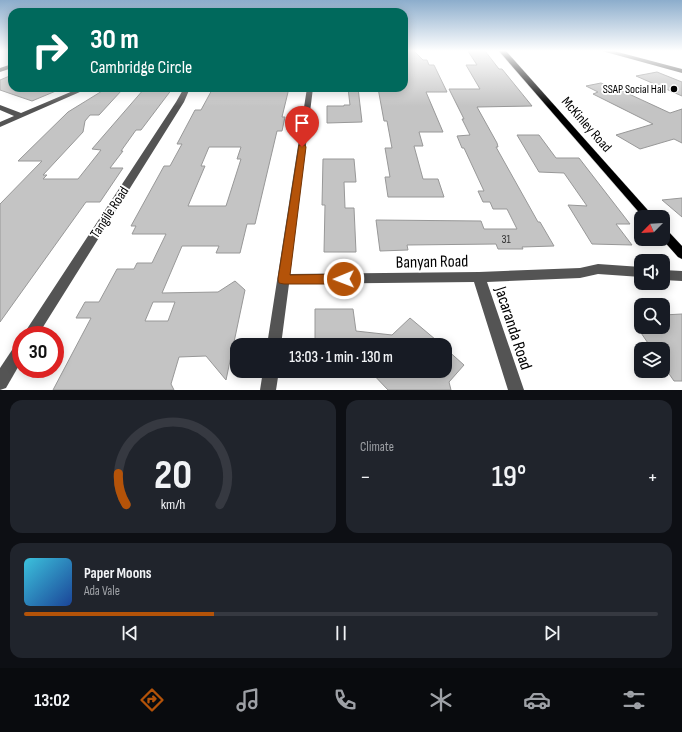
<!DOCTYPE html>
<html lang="en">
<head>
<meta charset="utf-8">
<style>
	:root { --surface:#171b24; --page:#20242c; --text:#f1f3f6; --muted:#9ea1a6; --line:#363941; --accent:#b45309 }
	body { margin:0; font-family:"Sofia Sans Condensed",sans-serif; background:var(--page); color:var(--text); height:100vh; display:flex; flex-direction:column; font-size:15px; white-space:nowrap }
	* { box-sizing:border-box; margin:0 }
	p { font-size:13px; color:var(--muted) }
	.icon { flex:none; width:22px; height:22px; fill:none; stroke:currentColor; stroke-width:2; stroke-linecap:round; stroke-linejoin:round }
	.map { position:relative; height:390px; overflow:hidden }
	.sheet { display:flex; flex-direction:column; gap:10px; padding:10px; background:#0d0f14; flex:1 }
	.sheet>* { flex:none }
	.guide { position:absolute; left:8px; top:8px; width:400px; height:84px; border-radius:12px; box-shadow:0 2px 10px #0003; background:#00695c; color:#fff; overflow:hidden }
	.needle { width:26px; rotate:246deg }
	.controls { position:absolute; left:634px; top:210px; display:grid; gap:8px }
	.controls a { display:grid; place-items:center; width:36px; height:36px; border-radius:8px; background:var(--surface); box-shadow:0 2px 10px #0003; font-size:20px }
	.speed { position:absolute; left:12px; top:326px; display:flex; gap:8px; font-size:20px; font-weight:700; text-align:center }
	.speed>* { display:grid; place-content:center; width:52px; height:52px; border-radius:50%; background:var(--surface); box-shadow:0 2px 10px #0003; line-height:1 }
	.speed .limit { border:6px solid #d22; background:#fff; color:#111 }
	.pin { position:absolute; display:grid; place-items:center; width:34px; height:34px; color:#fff; margin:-41px -17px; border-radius:50% 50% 50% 0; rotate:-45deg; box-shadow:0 0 4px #0007 }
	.pin .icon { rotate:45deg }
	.me { position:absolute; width:44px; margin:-22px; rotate:269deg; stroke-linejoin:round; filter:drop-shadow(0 0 3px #0008) }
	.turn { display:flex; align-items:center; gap:14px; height:84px; padding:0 16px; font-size:18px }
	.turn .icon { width:52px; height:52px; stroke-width:2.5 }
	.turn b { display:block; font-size:28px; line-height:34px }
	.big { font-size:30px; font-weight:600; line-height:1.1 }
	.sheet .widget { flex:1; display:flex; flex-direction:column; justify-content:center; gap:6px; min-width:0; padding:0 14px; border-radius:12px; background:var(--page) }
	.sheet .dial { align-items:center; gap:0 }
	.dial svg { height:104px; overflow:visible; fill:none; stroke:var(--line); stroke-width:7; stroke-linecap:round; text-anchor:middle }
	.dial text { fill:var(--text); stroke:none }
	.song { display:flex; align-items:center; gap:12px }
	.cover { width:48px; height:48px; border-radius:6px; background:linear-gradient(135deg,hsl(190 70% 55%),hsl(220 70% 35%)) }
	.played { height:4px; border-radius:2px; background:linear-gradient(90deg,var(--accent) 30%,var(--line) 30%) }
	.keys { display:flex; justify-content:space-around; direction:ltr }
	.heat { display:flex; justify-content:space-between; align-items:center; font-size:22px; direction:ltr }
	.sheet .tiles { flex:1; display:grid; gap:10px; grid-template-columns:1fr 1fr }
	.widget:last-child { grid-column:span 2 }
	.trip { position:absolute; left:230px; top:338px; width:222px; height:40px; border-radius:12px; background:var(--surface); box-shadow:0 2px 10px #0003; font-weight:600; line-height:40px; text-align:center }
	.menu { display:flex; height:64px; justify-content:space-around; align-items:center; background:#090b0e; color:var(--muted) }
	.menu .icon { width:28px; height:28px }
	.menu .on { color:var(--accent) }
	.menu b { font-size:18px; color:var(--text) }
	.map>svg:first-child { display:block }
</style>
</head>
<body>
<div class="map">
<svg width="682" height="390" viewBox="0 0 682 390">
	<rect width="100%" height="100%" fill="#fff"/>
	<g fill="#c4c4c4" stroke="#989898" fill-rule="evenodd">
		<path d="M404,51H414L423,60H427L429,65H434L447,92H426L443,132H419L423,146H414L423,179H438L444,197H388L385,177H390L385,148H392L387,121H384L378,88H404Z"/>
		<path d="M468,51H485L499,69H502L532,106L477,107L497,143L498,147H496L538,222H540L554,246L522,247L523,249H498L496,244L407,245L408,250L380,251L376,220L481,221L484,229H517L507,209H493L490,202H483L478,191H484L464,148H462L457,136L470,135L462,119H464L449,89H480L466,65H477Z"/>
		<path d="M657,72L682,82V96L636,76Z"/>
		<path d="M12,75V88H63L32,101L0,90V80Z"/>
		<path d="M601,83L613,88H616L670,113L682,109V143L674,139L640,149L616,135L653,124L593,94L598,92L586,86Z"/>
		<path d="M107,88L122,90L99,115H90L85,121L83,132L43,175H47L43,179H78L101,150L92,149L144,89H172L141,130H136L121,151H123L110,168H123L100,202H86L0,322V204L42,161H18L68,112Z"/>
		<path d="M213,88H289L282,117H285L282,131H277L255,224H247L240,253H216L219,246H182L162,293L218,292L235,281L245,290L226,380L206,356L179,357L171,384L174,390H53L91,318H76L85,302H99L117,269H134L137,263H152L166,234H132L136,226H131L164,166H170L182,144H177L195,110H201ZM209,147H241L237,159H241L226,206H188L205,166H201ZM153,302H175L168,321H145Z"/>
		<path d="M348,88H358L362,122L327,123V106H344V105H350Z"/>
		<path d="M517,135H539L556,158H579L630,224H616L632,245L592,244L568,205L587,206L564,173L539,172Z"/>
		<path d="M323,159H354L356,182H344L345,208H354L356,252H324L325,205H322Z"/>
		<path d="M682,198V217L662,200Z"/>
		<path d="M315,309H353L356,331L392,335L410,318L442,345H315Z"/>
		<path d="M682,314V381H674L663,365V349H652L637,327H663V315Z"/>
		<path d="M445,348L464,365L449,382L451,390H388L370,371H445Z"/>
	</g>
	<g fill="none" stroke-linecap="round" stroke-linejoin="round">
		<defs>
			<g id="major">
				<path d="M499,51H506L654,217H643Z"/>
				<path d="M663,229L667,230L682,246V259L678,257L662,239H663Z"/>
			</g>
		</defs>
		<use href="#major" stroke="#dbdbdb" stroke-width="1"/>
		<g fill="#545454" fill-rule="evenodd">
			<path d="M602,51H614L682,69V73Z"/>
			<path d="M12,64V68L0,72V68Z"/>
			<path d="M80,88H89L0,127V122L14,116L0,110V105L21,113Z"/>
			<path d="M184,88H190L184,102L38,335H23L176,102Z"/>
			<path d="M307,88H313L290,274L479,272L580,268L598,264L641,267V277L598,274L580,278L487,282L524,390H508L474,282L289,284L281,345H267Z"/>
			<path d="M663,270L682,271V281L663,280Z"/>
			<path d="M21,342V362L6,388L0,390V368L16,344Z"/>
			<path d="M263,371H279L276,390H260Z"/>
		</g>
		<use href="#major" fill="#000" fill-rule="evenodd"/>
	</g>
	<linearGradient id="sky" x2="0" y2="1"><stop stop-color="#8cadcc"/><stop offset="0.48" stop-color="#fff"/><stop offset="1" stop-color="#fff" stop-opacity="0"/></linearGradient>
	<rect width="682" height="106" fill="url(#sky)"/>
	<path fill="#b45309" stroke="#753606" d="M299,145H305L306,147L290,275L344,274L348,275L349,279L348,282L344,284H284L279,283L278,279Z"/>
	<circle fill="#000" stroke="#fff" stroke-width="1.5" cx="674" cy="89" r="4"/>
	<g text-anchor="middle" stroke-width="4" stroke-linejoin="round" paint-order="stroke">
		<g font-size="12" fill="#000" stroke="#fff" text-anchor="end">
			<text x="666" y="93">SSAP Social Hall</text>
		</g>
		<g font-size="12" fill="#313131">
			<text x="506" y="243">31</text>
		</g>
		<g font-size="14" fill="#000" stroke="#fff">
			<text transform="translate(587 124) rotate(49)" y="5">McKinley Road</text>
			<text transform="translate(109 212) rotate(-57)" y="5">Tangile Road</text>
		</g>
		<g font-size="17" fill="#000" stroke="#fff">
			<text transform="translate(432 261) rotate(-1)" y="6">Banyan Road</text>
			<text transform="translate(514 328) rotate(72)" y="6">Jacaranda Road</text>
		</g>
	</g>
</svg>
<div class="controls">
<a><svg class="needle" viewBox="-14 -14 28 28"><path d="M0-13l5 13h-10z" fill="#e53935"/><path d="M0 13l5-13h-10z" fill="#9ea1a6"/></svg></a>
<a><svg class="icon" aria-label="sound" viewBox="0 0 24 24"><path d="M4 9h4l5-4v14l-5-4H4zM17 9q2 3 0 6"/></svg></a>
<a><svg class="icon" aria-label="search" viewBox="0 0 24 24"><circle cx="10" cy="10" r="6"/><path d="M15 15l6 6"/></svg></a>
<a><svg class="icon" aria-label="layers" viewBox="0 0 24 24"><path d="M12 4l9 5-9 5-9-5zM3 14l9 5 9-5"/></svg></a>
</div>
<div class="speed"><div class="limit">30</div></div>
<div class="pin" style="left:302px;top:147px;background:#d93025"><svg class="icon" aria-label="arrive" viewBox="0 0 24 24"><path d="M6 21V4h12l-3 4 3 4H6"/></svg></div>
<svg class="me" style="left:344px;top:279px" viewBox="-20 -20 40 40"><circle r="17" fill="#b45309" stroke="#fff" stroke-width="3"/><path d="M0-11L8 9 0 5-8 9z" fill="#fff"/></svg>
<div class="trip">13:03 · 1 min · 130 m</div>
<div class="guide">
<div class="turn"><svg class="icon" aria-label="right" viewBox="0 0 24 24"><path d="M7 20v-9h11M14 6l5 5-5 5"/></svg><div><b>30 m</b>Cambridge Circle</div></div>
</div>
</div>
<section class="sheet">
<div class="tiles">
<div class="widget dial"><svg viewBox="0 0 100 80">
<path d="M14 69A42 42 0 1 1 86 69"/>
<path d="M14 69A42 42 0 0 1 8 45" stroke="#b45309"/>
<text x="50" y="56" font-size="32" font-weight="700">20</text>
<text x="50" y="72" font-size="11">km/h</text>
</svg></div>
<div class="widget"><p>Climate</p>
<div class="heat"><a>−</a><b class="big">19°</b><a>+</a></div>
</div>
<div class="widget">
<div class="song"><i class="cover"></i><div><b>Paper Moons</b><p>Ada Vale</p></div></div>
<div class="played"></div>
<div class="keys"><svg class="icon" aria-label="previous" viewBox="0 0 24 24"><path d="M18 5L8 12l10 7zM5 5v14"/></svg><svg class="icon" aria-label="pause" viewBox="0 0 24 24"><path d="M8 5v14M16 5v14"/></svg><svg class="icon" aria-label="next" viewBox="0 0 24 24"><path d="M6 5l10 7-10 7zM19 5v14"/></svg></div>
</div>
</div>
</section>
<nav class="menu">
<b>13:02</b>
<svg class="icon on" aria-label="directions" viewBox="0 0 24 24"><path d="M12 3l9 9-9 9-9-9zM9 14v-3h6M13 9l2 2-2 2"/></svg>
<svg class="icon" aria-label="music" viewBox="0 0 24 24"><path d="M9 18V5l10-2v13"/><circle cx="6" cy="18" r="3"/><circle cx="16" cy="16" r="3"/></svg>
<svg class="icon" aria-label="phone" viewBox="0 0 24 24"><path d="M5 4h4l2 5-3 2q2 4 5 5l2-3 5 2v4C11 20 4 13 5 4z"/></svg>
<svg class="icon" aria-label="climate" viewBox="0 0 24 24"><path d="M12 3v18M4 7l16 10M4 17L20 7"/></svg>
<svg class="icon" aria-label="car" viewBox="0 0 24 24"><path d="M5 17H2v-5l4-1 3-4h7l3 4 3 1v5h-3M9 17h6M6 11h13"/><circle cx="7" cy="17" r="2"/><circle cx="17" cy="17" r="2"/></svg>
<svg class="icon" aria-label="filters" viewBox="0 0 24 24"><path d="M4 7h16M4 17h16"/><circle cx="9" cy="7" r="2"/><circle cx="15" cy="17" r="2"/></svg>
</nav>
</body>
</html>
